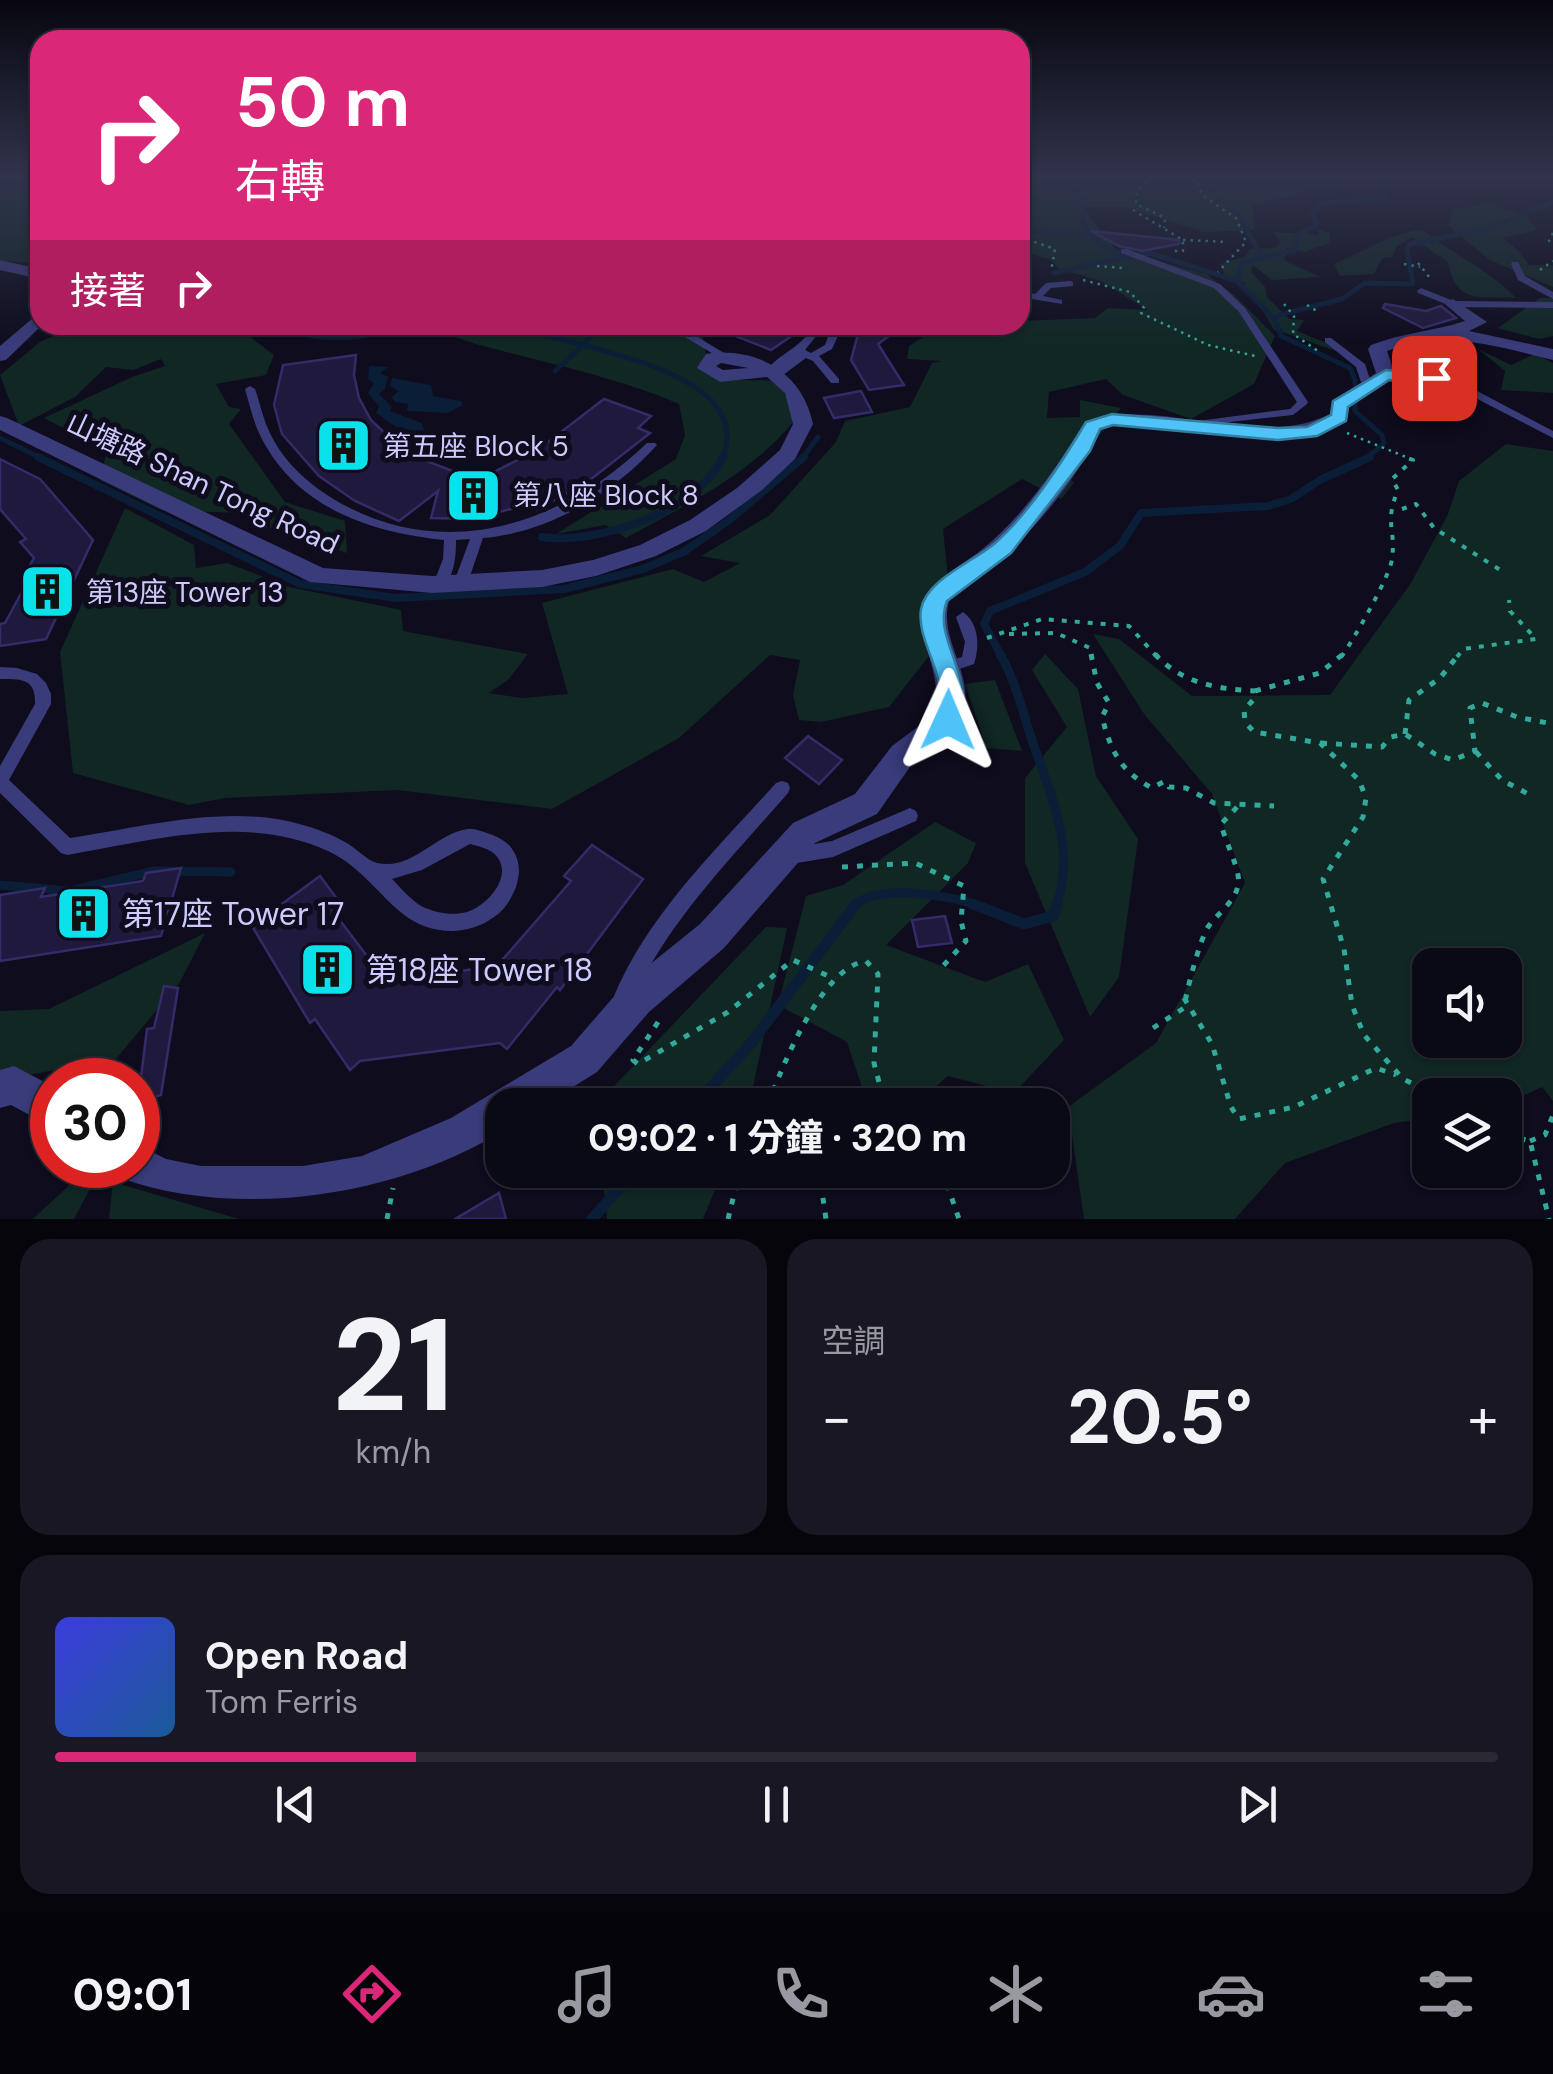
<!DOCTYPE html>
<html lang="zh-TW">
<head>
<meta charset="utf-8">
<style>
	:root { --surface:#0a0916; --page:#181723; --text:#f1f3f6; --muted:#999aa1; --line:#2a2a35; --accent:#db2777 }
	body { margin:0; font-family:"DM Sans","Noto Sans TC",sans-serif; background:var(--page); color:var(--text); height:100vh; display:flex; flex-direction:column; font-size:38px; white-space:nowrap }
	* { box-sizing:border-box; margin:0 }
	p { font-size:32px; color:var(--muted) }
	.icon { flex:none; width:55px; height:55px; fill:none; stroke:currentColor; stroke-width:2; stroke-linecap:round; stroke-linejoin:round }
	.map { position:relative; height:1219px; overflow:hidden }
	.drawer { display:flex; flex-direction:column; gap:20px; padding:20px; background:#06050c; flex:1 }
	.drawer>* { flex:none }
	.guide { position:absolute; left:30px; top:30px; width:1000px; height:305px; border-radius:30px; box-shadow:0 2px 8px #0004,0 0 0 2px var(--line); background:#db2777; color:#fff; overflow:hidden }
	.controls { position:absolute; left:1412px; top:948px; display:grid; gap:20px }
	.controls a { display:grid; place-items:center; width:110px; height:110px; border-radius:20px; background:var(--surface); box-shadow:0 2px 8px #0004,0 0 0 2px var(--line); font-size:50px }
	.speed { position:absolute; left:30px; top:1058px; display:flex; gap:20px; font-size:50px; font-weight:700; text-align:center }
	.speed>* { display:grid; place-content:center; width:130px; height:130px; border-radius:50%; background:var(--surface); box-shadow:0 2px 8px #0004,0 0 0 2px var(--line); line-height:1 }
	.speed .limit { border:15px solid #d22; background:#fff; color:#111 }
	.pin { position:absolute; display:grid; place-items:center; width:85px; height:85px; color:#fff; margin:-42px; border-radius:20px; box-shadow:0 5px 15px #0006 }
	.me { position:absolute; width:110px; margin:-55px; rotate:1deg; stroke-linejoin:round; filter:drop-shadow(0 0 8px #0008) }
	.turn { display:flex; align-items:center; gap:35px; height:210px; padding:0 40px; font-size:45px }
	.turn .icon { width:130px; height:130px; stroke-width:2.5 }
	.turn b { display:block; font-size:70px; line-height:85px }
	.then { display:flex; align-items:center; height:95px; padding:0 40px; background:#0003; gap:20px; font-size:38px }
	.big { font-size:75px; font-weight:700; line-height:1.1 }
	.drawer .tile { flex:1; display:flex; flex-direction:column; justify-content:center; gap:15px; min-width:0; padding:0 35px; border-radius:30px; background:var(--page) }
	.drawer .dial { align-items:center; gap:0 }
	.dial b { font-size:130px; line-height:1 }
	.song { display:flex; align-items:center; gap:30px }
	.cover { width:120px; height:120px; border-radius:15px; background:linear-gradient(135deg,hsl(240 70% 55%),hsl(210 70% 35%)) }
	.played { height:10px; border-radius:5px; background:linear-gradient(90deg,var(--accent) 25%,var(--line) 25%) }
	.keys { display:flex; justify-content:space-around; direction:ltr }
	.heat { display:flex; justify-content:space-between; align-items:center; font-size:55px; direction:ltr }
	.drawer .tiles { flex:1; display:grid; gap:20px; grid-template-columns:1fr 1fr }
	.tile:last-child { grid-column:span 2 }
	.trip { position:absolute; left:485px; top:1088px; width:585px; height:100px; border-radius:30px; background:var(--surface); box-shadow:0 2px 8px #0004,0 0 0 2px var(--line); font-weight:700; line-height:100px; text-align:center }
	.menu { display:flex; height:160px; justify-content:space-around; align-items:center; background:#040409; color:var(--muted) }
	.menu .icon { width:70px; height:70px }
	.menu .current { color:var(--accent) }
	.menu b { font-size:45px; color:var(--text) }
	.map>svg:first-child { display:block }
</style>
</head>
<body>
<div class="map">
<svg width="1553" height="1219" viewBox="0 0 1553 1219">
	<rect width="100%" height="100%" fill="#0e0c1d"/>
	<g fill="#102724" fill-rule="evenodd">
		<path d="M0,177H40V264L0,260Z"/>
		<path d="M1020,177H1361L1252,206L1255,230L1203,232L1126,207H1077L1089,215L1116,250L1206,274L1234,295L1275,336L1254,384L1191,419L1123,395L1106,379L1049,392L1047,418L1080,417V400L1121,408L1091,446L1055,465L1074,483L1061,499L1022,479L943,529L948,578L933,651L889,707L821,722L799,720L793,695L800,660L770,655L679,738L552,809L397,790L225,798L189,805L73,773L60,652L125,508L194,545L196,568L227,563L290,587L401,610L403,631L528,654L508,680L489,693L522,698L568,694L542,603L673,569L704,582L740,563L701,556L770,515L836,442L845,421L910,407L932,363L942,361L907,359L909,346L942,325H1020V321L1095,318L1108,308L1148,310L1101,281L1059,269L1051,260L1020,250Z"/>
		<path d="M1490,204L1528,217L1537,230L1503,238L1520,252L1529,265L1553,266V287L1490,260L1448,226L1453,209Z"/>
		<path d="M1317,228L1330,234L1329,243L1305,252L1286,248L1284,260L1320,277L1272,280L1253,265L1251,272L1265,287L1267,297L1289,319L1304,320L1297,331L1353,354C1326,351 1301,336 1274,330L1262,309L1242,289L1245,283L1225,275L1220,264L1245,257L1250,249L1275,248L1280,242L1273,232L1319,235Z"/>
		<path d="M1423,230C1453,255 1489,269 1516,298C1479,296 1456,305 1448,262L1412,237L1397,246L1392,257L1382,258L1374,274L1340,276L1334,264C1364,252 1391,232 1423,230Z"/>
		<path d="M1540,298H1553V336L1539,339L1498,328Z"/>
		<path d="M77,325H205L215,330L217,325H274L249,336L274,355L266,375L216,384L229,407L241,409L229,424L285,502L345,521L347,553L280,532L238,513L161,510L100,480L109,441L80,437L44,418L132,377L165,366L161,359L133,370L106,367L75,397L19,426L0,375L40,342Z"/>
		<path d="M407,325H701L706,355L699,368C708,371 720,377 730,379C776,385 779,366 794,421C750,475 686,505 626,538L605,525L556,534L676,459L685,435L679,404C616,377 549,364 483,346C457,339 434,327 407,325Z"/>
		<path d="M1478,349L1511,365L1535,354L1553,363V393L1501,390L1505,371Z"/>
		<path d="M1506,444L1553,451V1101L1542,1087L1505,1104V1095H1430V1118L1394,1123L1285,1163L1235,1219H1084L1068,1107L1156,1043L1245,883L1212,794L1144,714L1093,634L1119,639L1192,696L1330,695L1411,583L1448,514L1459,481ZM1430,965H1505V1040H1430Z"/>
		<path d="M1045,654L1078,689L1096,776L1138,839L1119,977L1090,1017L1025,863V778L1067,727L1032,670Z"/>
		<path d="M995,680L1022,751L986,748L965,684Z"/>
		<path d="M935,822L976,843L968,863L886,945L985,982L1028,964L1064,1040L1014,1093L948,1076L915,1105H868L847,1042L778,1005L806,896L843,885Z"/>
		<path d="M766,927L787,928L749,1105H596Z"/>
		<path d="M205,933L180,982L116,1059L0,1080V1011L49,1009Z"/>
		<path d="M91,1165H96L94,1181L74,1219H33Z"/>
		<path d="M602,1170H723L703,1219H607Z"/>
		<path d="M113,1182L239,1219H109Z"/>
	</g>
	<g fill="#0a1e38">
		<path d="M369,366L389,367L380,373L388,377L385,389L379,394L392,407L390,411L422,423C428,445 449,451 471,450L470,455L459,459L433,447L404,442L405,433L376,413L379,406L368,393L374,383L368,379Z"/>
		<path d="M392,378L431,385L433,396L461,401L463,405L448,413L407,411L408,404L395,402L392,397L399,391L390,386Z"/>
	</g>
	<g fill="none" stroke-linecap="round" stroke-linejoin="round">
		<g stroke="#0a1e38" stroke-width="5">
			<path d="M1053,177L1084,197C1072,226 1101,249 1127,257"/>
			<path d="M1209,177L1206,185L1238,215L1263,258"/>
			<path d="M1020,230L1090,235"/>
			<path d="M1137,255L1150,253L1237,281L1275,320"/>
			<path d="M1054,273L1124,257"/>
			<path d="M1237,281L1242,263L1295,250L1297,235L1318,225L1312,214L1322,203L1384,198L1379,183L1371,177"/>
			<path d="M275,325C312,342 362,342 399,325"/>
			<path d="M503,325L583,345L600,325"/>
			<path d="M555,371L583,345C634,359 753,387 722,459"/>
			<path d="M0,438L43,459"/>
			<path d="M802,459L818,437"/>
			<path d="M1365,459L1384,444L1382,435L1355,411V380L1350,368L1281,336L1275,320L1279,315L1342,299L1365,283L1413,284L1407,249L1410,244L1486,229L1553,202"/>
		</g>
		<g stroke="#0a1e38" stroke-width="8">
			<path d="M38,457L300,584L396,598L564,589L643,569L685,551L728,521L804,457"/>
			<path d="M542,537C597,545 699,511 723,457"/>
			<path d="M1002,657L984,624L990,611L1085,572L1120,546L1141,513L1268,506L1291,499L1320,480L1370,457"/>
		</g>
		<g stroke="#0a1e38" stroke-width="9">
			<path d="M1000,654C1015,680 1021,706 1030,734C1048,791 1078,846 1056,906"/>
			<path d="M0,885L70,891L154,871L231,872"/>
			<path d="M854,906C877,883 951,895 979,906"/>
		</g>
		<g stroke="#0a1e38" stroke-width="11">
			<path d="M973,904L1024,924L1053,916L1057,904"/>
			<path d="M695,1105L751,1043L856,904"/>
			<path d="M592,1219L636,1170"/>
		</g>
	</g>
	<g fill="#1e193d" stroke="#342c68" stroke-width="2.5">
		<path d="M1091,231L1179,240V244L1142,251L1119,246Z"/>
		<path d="M1385,304L1426,311L1441,306L1456,318L1423,328L1383,308Z"/>
		<path d="M763,325L790,337L771,350L710,326Z"/>
		<path d="M871,325H904L878,344L904,385L869,390L851,360L858,334Z"/>
		<path d="M356,355L354,375L359,398L371,420L392,440L421,459L468,477L486,476L539,449L604,399L651,416L638,428L650,433L590,480L537,510L531,504L471,519L431,518L438,491L399,521L355,501L319,476L282,434L274,405L283,365Z"/>
		<path d="M861,391L872,412L834,418L824,398Z"/>
		<path d="M0,459L40,479L93,540L46,639L0,646V624L5,623L32,573L25,574L34,558L20,542L26,539L0,509Z"/>
		<path d="M808,736L842,760L819,784L785,758Z"/>
		<path d="M592,845L643,879L560,990L557,987L507,1049L500,1043L360,1061L350,1070L315,1019L310,1023L252,926L320,876L340,903L332,910L386,981L497,966L571,881L564,876Z"/>
		<path d="M181,868L161,936L0,961V895L45,888L41,897L143,881L146,873Z"/>
		<path d="M945,916L952,943L918,947L912,920Z"/>
		<path d="M164,986L178,988L161,1095L138,1101L147,1029L154,1028Z"/>
		<path d="M499,1193L506,1219H455Z"/>
	</g>
	<g fill="none" stroke-linecap="round" stroke-linejoin="round">
		<g stroke="#31aa9b" stroke-width="2.5" stroke-dasharray="2.5 5" stroke-linecap="butt">
			<path d="M1185,177L1198,182L1202,195L1236,218L1246,242L1218,272"/>
			<path d="M1146,181L1137,192L1136,204L1165,218L1164,228"/>
			<path d="M1133,210L1183,240V251H1170"/>
			<path d="M1553,233L1549,241L1553,242"/>
			<path d="M1020,237L1055,249L1051,271"/>
			<path d="M1183,240L1228,242"/>
			<path d="M1418,263L1430,278"/>
			<path d="M1404,264L1420,267"/>
			<path d="M1097,266L1123,268"/>
			<path d="M1540,270L1553,261"/>
			<path d="M1083,280L1130,292L1144,308L1141,313L1208,345L1255,356"/>
			<path d="M1284,304L1294,316L1293,334L1318,351"/>
			<path d="M1307,305L1317,311"/>
			<path d="M1347,433L1411,459"/>
		</g>
		<g stroke="#31aa9b" stroke-width="4" stroke-dasharray="5 8" stroke-linecap="butt">
			<path d="M1402,509L1416,504L1434,528L1505,573"/>
			<path d="M1009,634L1056,633L1090,648L1092,657"/>
			<path d="M987,638L1042,619L1129,626L1157,657"/>
			<path d="M1341,657C1352,643 1391,574 1392,559C1396,527 1384,523 1398,490L1392,479L1413,460L1405,457"/>
			<path d="M1457,657L1463,649L1536,639L1510,611L1509,600"/>
		</g>
		<g stroke="#31aa9b" stroke-width="5" stroke-dasharray="6 9" stroke-linecap="butt">
			<path d="M1091,654L1097,683L1109,703L1102,717C1111,751 1120,771 1152,788L1165,781L1169,787L1186,788L1214,803L1274,806"/>
			<path d="M1155,654C1181,683 1217,689 1255,691V698L1244,710L1245,722L1254,732L1320,743L1359,780L1366,798L1363,817L1323,879L1344,949L1352,1005L1364,1035L1403,1079L1437,1095"/>
			<path d="M1255,691L1320,673L1343,654"/>
			<path d="M1405,734L1409,700L1440,678L1459,654"/>
			<path d="M1321,743L1382,747L1391,737L1405,734L1435,754L1453,760L1475,751L1470,708L1482,703L1517,717L1553,724"/>
			<path d="M1476,752L1502,780L1530,795"/>
			<path d="M842,867L915,863L964,886L961,921L966,941L941,968"/>
			<path d="M1184,998L1212,1044L1231,1107L1239,1119L1294,1107L1376,1068L1396,1075"/>
			<path d="M658,1022L633,1060L638,1064L728,1012L793,960L835,979"/>
			<path d="M1153,1028L1184,1008C1186,992 1200,939 1208,927C1219,911 1242,898 1238,875C1236,862 1225,840 1221,824L1239,805"/>
			<path d="M768,1105C782,1066 822,967 866,961L878,974L874,1063L885,1105"/>
			<path d="M1505,1135L1530,1141L1549,1219"/>
			<path d="M1530,1141L1545,1135L1553,1115"/>
			<path d="M814,1170L820,1178L826,1219"/>
			<path d="M942,1170L959,1219"/>
			<path d="M387,1219L393,1188"/>
			<path d="M728,1219L740,1170"/>
		</g>
		<g fill="#393b7a" fill-rule="evenodd">
			<path d="M1121,249H1127L1220,284L1245,308L1308,402L1307,404L1293,415L1186,427L1185,425L1190,422L1290,409L1297,402L1239,312L1214,288L1121,253Z"/>
			<path d="M1512,262H1518L1525,276L1553,292V299L1518,280L1511,264Z"/>
			<path d="M1070,281L1073,282V286L1051,288L1043,296L1062,300V304L1020,297V291L1035,294L1046,283Z"/>
			<path d="M1421,288L1454,301L1553,302V308L1453,307L1418,293L1417,291Z"/>
			<path d="M676,325H686L691,333L729,356L720,358L685,337Z"/>
			<path d="M788,325C797,325 803,328 812,329C819,330 833,325 843,325L832,349L819,356L839,379V383H831L813,361L806,358L779,378H771V375L766,374L765,372C779,354 793,352 808,334ZM830,331L825,345L811,353L805,350L817,335Z"/>
			<path d="M1325,338H1331L1365,364L1373,389L1372,391H1364L1356,367L1325,342Z"/>
			<path d="M1386,372L1425,374L1458,381L1553,431V438L1450,385L1425,380L1382,377V373Z"/>
			<path d="M250,386L255,389C260,403 263,419 270,433C285,465 315,490 346,506C452,562 566,521 647,443H655L657,445C614,493 548,533 483,538L468,582L461,587L454,582L470,539L456,540C456,555 455,578 441,587L434,582L443,559L444,540C368,532 294,507 259,433C253,420 249,403 245,389Z"/>
			<path d="M963,612C979,623 980,647 974,664L948,673L943,671L941,667L943,663L962,657L965,642L956,617Z"/>
			<path d="M0,667L17,668L37,674L46,683L51,694V704L9,780L70,838C145,827 228,803 303,825C317,829 333,835 345,842C355,847 366,860 377,863C412,871 436,833 468,829C474,828 483,832 490,834C498,837 502,839 509,845C520,858 521,871 516,887C511,899 505,910 494,917C467,937 429,935 403,914C377,893 360,866 328,851C246,813 152,841 67,855L61,853L0,793V766L35,704C36,678 21,679 0,679ZM470,844C477,846 486,848 492,852C517,871 490,905 467,912C452,916 435,913 421,906C410,899 401,888 392,879L422,870Z"/>
			<path d="M782,781L788,783L790,788L788,793C731,859 667,922 631,1003L624,1006L617,1003L614,996C649,913 717,849 776,783Z"/>
			<path d="M910,808L916,811L918,816L916,821L833,857L791,864L785,862L782,856L785,850L791,848L832,841Z"/>
		</g>
		<g fill="#393b7a" fill-rule="evenodd">
			<path d="M0,260L40,269V279L0,270Z"/>
			<path d="M1453,299L1487,322L1469,331L1553,349V360C1497,346 1443,329 1387,351L1395,375L1393,379L1349,407L1347,421L1317,436L1278,440L1114,425L1100,430C1066,500 1012,555 949,601C937,645 983,679 958,728L912,764L877,814L815,843L724,948L649,1012L597,1072L544,1105H502V1131L498,1134C391,1197 239,1219 123,1179L117,1165H138V1145L166,1159L201,1166H303L362,1156L451,1118L571,1046L623,986L700,924L793,823L855,794L892,746L935,714C944,672 913,635 924,602C931,579 968,562 985,547C1028,510 1055,469 1085,422C1163,395 1254,452 1330,414L1332,401L1376,373L1368,349L1371,345C1402,333 1435,331 1465,321L1445,304Z"/>
			<path d="M40,312L42,325L6,360L0,361V346Z"/>
			<path d="M712,353C762,349 803,375 813,424L795,459L762,490L706,531L656,556L596,576L542,587L432,593L310,582L0,430V416L7,418L323,568L432,576L542,570L593,560L640,545L690,520L737,488L780,450L793,424L785,393L767,377L720,382L697,368L706,354ZM721,363L748,368L723,370L716,366Z"/>
			<path d="M14,1066L52,1086V1127L11,1105L0,1108V1070Z"/>
		</g>
	</g>
	<linearGradient id="sky" x2="0" y2="1"><stop stop-color="#080710"/><stop offset="0.51" stop-color="#30344c"/><stop offset="1" stop-color="#30344c" stop-opacity="0"/></linearGradient>
	<rect width="1553" height="347" fill="url(#sky)"/>
	<path fill="#4fc3f7" stroke="#337fa1" stroke-width="2.5" d="M1386,370L1434,373L1442,378L1434,383L1389,380L1348,407L1346,421L1317,436L1278,440L1113,425L1100,429L1090,451L1011,553L947,601C931,641 981,681 957,728L948,731L939,728C932,713 942,698 939,683C935,660 917,633 921,609C927,579 973,562 994,544C1027,516 1064,459 1086,422L1112,414L1278,428L1307,427L1331,415L1333,401Z"/>
	<defs>
		<symbol id="building-square" viewBox="-11 -11 22 22"><rect x="-9" y="-9" width="18" height="18" rx="4" fill="#09e2ea" stroke="#0e0c1d"/><path d="M-4-6H4V6H1V3H-1V6H-4ZM-2.5-4.3h1.7v1.8h-1.7ZM.8-4.3h1.7v1.8H.8ZM-2.5-1h1.7V.8h-1.7ZM.8-1h1.7V.8H.8Z" fill="#111"/></symbol>
	</defs>
	<g fill-rule="evenodd">
		<use href="#building-square" x="312" y="414" width="63" height="63"/>
		<use href="#building-square" x="442" y="464" width="63" height="63"/>
		<use href="#building-square" x="16" y="560" width="63" height="63"/>
		<use href="#building-square" x="52" y="882" width="63" height="63"/>
		<use href="#building-square" x="296" y="938" width="63" height="63"/>
	</g>
	<g text-anchor="middle" stroke-width="10" stroke-linejoin="round" paint-order="stroke">
		<g font-size="28" fill="#cdcafd" stroke="#0e0c1d" text-anchor="start">
			<text x="383" y="456">第五座 Block 5</text>
			<text x="513" y="505">第八座 Block 8</text>
			<text x="86" y="602">第13座 Tower 13</text>
		</g>
		<g font-size="28" fill="#cdcafd" stroke="#0e0c1d">
			<text transform="translate(203 483) rotate(25)" y="10">山塘路 Shan Tong Road</text>
		</g>
		<g font-size="32" fill="#cdcafd" stroke="#0e0c1d" text-anchor="start">
			<text x="122" y="925">第17座 Tower 17</text>
			<text x="366" y="981">第18座 Tower 18</text>
		</g>
	</g>
</svg>
<div class="controls">
<a><svg class="icon" aria-label="sound" viewBox="0 0 24 24"><path d="M4 9h4l5-4v14l-5-4H4zM17 9q2 3 0 6"/></svg></a>
<a><svg class="icon" aria-label="layers" viewBox="0 0 24 24"><path d="M12 4l9 5-9 5-9-5zM3 14l9 5 9-5"/></svg></a>
</div>
<div class="speed"><div class="limit">30</div></div>
<div class="pin" style="left:1434px;top:378px;background:#d93025"><svg class="icon" aria-label="arrive" viewBox="0 0 24 24"><path d="M6 21V4h12l-3 4 3 4H6"/></svg></div>
<svg class="me" style="left:948px;top:720px" viewBox="-20 -20 40 40"><path d="M0-17L14 15 0 8-14 15z" fill="#4fc3f7" stroke="#fff" stroke-width="4"/></svg>
<div class="trip">09:02 · 1 分鐘 · 320 m</div>
<div class="guide">
<div class="turn"><svg class="icon" aria-label="right" viewBox="0 0 24 24"><path d="M7 20v-9h11M14 6l5 5-5 5"/></svg><div><b>50 m</b>右轉</div></div>
<div class="then">接著<svg class="icon" aria-label="right" viewBox="0 0 24 24"><path d="M7 20v-9h11M14 6l5 5-5 5"/></svg></div>
</div>
</div>
<section class="drawer">
<div class="tiles">
<div class="tile dial"><b>21</b><p>km/h</p></div>
<div class="tile"><p>空調</p>
<div class="heat"><a>−</a><b class="big">20.5°</b><a>+</a></div>
</div>
<div class="tile">
<div class="song"><i class="cover"></i><div><b>Open Road</b><p>Tom Ferris</p></div></div>
<div class="played"></div>
<div class="keys"><svg class="icon" aria-label="previous" viewBox="0 0 24 24"><path d="M18 5L8 12l10 7zM5 5v14"/></svg><svg class="icon" aria-label="pause" viewBox="0 0 24 24"><path d="M8 5v14M16 5v14"/></svg><svg class="icon" aria-label="next" viewBox="0 0 24 24"><path d="M6 5l10 7-10 7zM19 5v14"/></svg></div>
</div>
</div>
</section>
<nav class="menu">
<b>09:01</b>
<svg class="icon current" aria-label="directions" viewBox="0 0 24 24"><path d="M12 3l9 9-9 9-9-9zM9 14v-3h6M13 9l2 2-2 2"/></svg>
<svg class="icon" aria-label="music" viewBox="0 0 24 24"><path d="M9 18V5l10-2v13"/><circle cx="6" cy="18" r="3"/><circle cx="16" cy="16" r="3"/></svg>
<svg class="icon" aria-label="phone" viewBox="0 0 24 24"><path d="M5 4h4l2 5-3 2q2 4 5 5l2-3 5 2v4C11 20 4 13 5 4z"/></svg>
<svg class="icon" aria-label="climate" viewBox="0 0 24 24"><path d="M12 3v18M4 7l16 10M4 17L20 7"/></svg>
<svg class="icon" aria-label="car" viewBox="0 0 24 24"><path d="M5 17H2v-5l4-1 3-4h7l3 4 3 1v5h-3M9 17h6M6 11h13"/><circle cx="7" cy="17" r="2"/><circle cx="17" cy="17" r="2"/></svg>
<svg class="icon" aria-label="filters" viewBox="0 0 24 24"><path d="M4 7h16M4 17h16"/><circle cx="9" cy="7" r="2"/><circle cx="15" cy="17" r="2"/></svg>
</nav>
</body>
</html>
